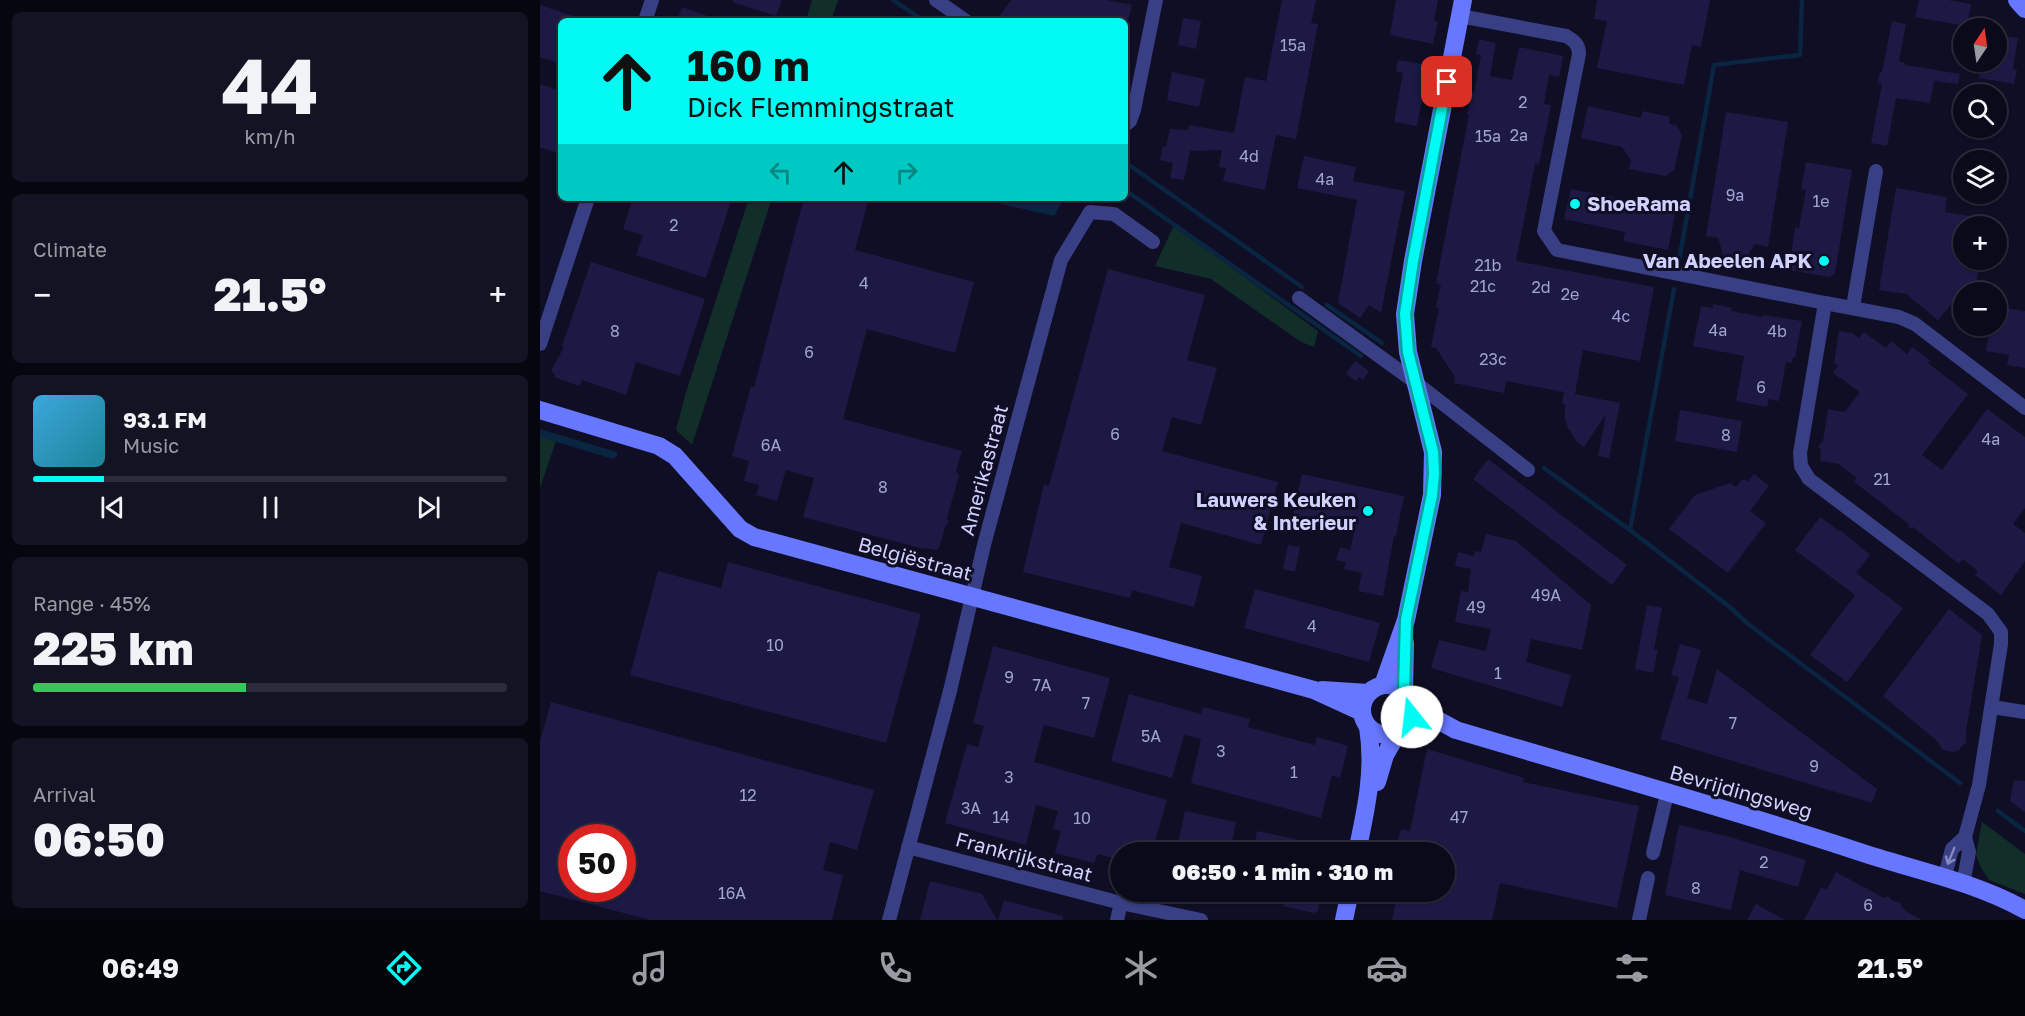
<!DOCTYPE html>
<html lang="en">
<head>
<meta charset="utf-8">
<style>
	:root { --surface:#0b0a1b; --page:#141324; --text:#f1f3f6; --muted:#9a9aa3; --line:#2b2b3a; --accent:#00fbf4 }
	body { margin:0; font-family:"Golos Text",sans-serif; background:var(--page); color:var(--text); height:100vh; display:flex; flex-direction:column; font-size:22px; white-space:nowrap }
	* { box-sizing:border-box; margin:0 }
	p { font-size:20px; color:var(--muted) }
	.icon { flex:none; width:33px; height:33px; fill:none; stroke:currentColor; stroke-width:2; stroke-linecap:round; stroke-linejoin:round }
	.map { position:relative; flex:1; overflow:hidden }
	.details { display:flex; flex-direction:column; gap:12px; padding:12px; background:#06060f; width:540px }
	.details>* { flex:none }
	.guide { position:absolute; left:18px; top:18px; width:570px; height:183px; border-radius:9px; box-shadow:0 2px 4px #0004,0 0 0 2px var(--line); background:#00fbf4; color:#111; overflow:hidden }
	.needle { width:39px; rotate:13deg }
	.buttons { position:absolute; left:1413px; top:18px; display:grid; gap:12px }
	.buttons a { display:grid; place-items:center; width:54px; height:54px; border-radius:50%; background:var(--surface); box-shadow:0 2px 4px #0004,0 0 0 2px var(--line); font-size:30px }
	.speed { position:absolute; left:18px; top:824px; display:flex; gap:12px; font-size:30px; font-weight:700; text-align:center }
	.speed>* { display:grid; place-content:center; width:78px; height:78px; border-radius:50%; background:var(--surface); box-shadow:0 2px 4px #0004,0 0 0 2px var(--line); line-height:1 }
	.speed .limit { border:9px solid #d22; background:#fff; color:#111 }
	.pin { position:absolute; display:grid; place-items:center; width:51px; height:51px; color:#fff; margin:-26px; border-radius:12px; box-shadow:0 3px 9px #0006 }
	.me { position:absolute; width:66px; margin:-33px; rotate:344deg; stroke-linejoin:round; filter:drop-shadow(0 0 4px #0008) }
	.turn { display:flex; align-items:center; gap:21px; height:126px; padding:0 30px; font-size:27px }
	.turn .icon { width:78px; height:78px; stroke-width:2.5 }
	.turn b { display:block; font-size:42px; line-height:51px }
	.lanes { display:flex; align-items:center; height:57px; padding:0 30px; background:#0003; justify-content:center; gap:30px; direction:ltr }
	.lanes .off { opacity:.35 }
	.big { font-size:45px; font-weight:800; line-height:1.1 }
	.details .card { flex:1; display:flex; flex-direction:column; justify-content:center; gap:9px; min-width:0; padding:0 21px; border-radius:9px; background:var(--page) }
	.details .dial { align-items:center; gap:0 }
	.dial b { font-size:78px; line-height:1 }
	.song { display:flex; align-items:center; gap:18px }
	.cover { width:72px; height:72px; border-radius:9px; background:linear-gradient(135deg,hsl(200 70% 55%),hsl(190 70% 35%)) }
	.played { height:6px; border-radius:3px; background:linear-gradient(90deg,var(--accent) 15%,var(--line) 15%) }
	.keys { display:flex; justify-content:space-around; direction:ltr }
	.heat { display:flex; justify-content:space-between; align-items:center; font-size:33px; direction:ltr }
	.charge { height:9px; border-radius:4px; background:linear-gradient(90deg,#34c759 45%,var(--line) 0) }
	.trip { position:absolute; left:570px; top:842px; width:345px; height:60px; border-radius:30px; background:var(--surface); box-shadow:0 2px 4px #0004,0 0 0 2px var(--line); font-weight:800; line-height:60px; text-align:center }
	.menu { display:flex; height:96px; justify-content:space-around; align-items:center; background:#04040b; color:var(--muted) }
	.menu .icon { width:42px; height:42px }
	.menu .on { color:var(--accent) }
	.menu b { font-size:27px; color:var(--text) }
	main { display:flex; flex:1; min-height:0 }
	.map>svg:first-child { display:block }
</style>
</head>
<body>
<main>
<section class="details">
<div class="card dial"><b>44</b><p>km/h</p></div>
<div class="card"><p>Climate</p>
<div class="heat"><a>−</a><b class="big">21.5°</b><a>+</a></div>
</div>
<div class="card">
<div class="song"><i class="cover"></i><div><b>93.1 FM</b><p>Music</p></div></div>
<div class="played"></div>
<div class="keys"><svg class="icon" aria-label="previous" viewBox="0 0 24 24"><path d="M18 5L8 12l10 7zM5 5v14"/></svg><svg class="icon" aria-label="pause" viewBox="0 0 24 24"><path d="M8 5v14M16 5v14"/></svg><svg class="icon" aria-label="next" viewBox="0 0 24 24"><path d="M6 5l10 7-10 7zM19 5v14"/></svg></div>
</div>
<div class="card"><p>Range · 45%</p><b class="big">225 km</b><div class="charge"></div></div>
<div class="card"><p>Arrival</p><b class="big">06:50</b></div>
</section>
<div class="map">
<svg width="1485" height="920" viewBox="0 0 1485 920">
	<rect width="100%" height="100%" fill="#0f0e24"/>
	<g fill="#112e29">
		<path d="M272,0H298L291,21H266Z"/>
		<path d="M209,198H232L152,445L136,430L146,392Z"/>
		<path d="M634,225L778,331L774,347L761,342L671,279L615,266Z"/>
		<path d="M0,436L16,441L0,488Z"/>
		<path d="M1442,822L1485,854V894L1449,880L1441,868L1436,855Z"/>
	</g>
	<g fill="#092542">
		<path d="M435,198H524L514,216Z"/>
		<path d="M0,429L77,452V456L73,459L0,437Z"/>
	</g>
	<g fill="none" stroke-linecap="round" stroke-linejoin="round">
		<g stroke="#092542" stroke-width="4.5">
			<path d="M353,0L384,21"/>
			<path d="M585,162L762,287"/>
			<path d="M585,190L821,356"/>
			<path d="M1139,261L1174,65L1260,55L1262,0"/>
			<path d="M787,305L842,343"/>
			<path d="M1004,468L1090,530L1191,608L1208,624L1420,783"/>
			<path d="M1090,530L1134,289"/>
			<path d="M1458,811L1485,831"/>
		</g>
	</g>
	<g fill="#1c1945" fill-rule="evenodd">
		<path d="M193,0H242L236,16L192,2Z"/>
		<path d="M471,0H567L592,5L588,21H456Z"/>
		<path d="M742,0H776L771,23L778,24L756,139L736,135L725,190L683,181L686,168L679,167L682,150L650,151L644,180L630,178L633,163L620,160L623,146L626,147L630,129L648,130L649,125L694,133L705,77L726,81Z"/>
		<path d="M856,0H898L894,21L898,22L893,44L850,35Z"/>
		<path d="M1057,0H1170L1161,47L1152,45L1144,85L1057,68L1067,21L1054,19Z"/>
		<path d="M1379,0H1408L1431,4L1427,26L1375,17Z"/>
		<path d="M0,5L42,19V21H21V64L0,57Z"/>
		<path d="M142,7L176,19V21H137Z"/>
		<path d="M643,18L661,21L656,49L638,45Z"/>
		<path d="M1352,21L1366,24L1359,61L1365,63V65L1420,74L1418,84L1394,81L1390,103L1356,98L1347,146L1331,143L1342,84L1338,83L1340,72H1342Z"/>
		<path d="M1456,34L1478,38L1473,69L1477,70L1474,84L1439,78L1441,64L1456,66Z"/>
		<path d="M939,39L956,43L950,76L972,80L979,47L1023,56L1019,77L1009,75L1004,104L1011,105L999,165L995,164L976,261L1114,287L1100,361L1043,350L1035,394L1080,403L1069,458L1058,456L1066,414L1044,447L1037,442L1028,428L1025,420V404L1022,403L1024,392L966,381L964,393L914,383L915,377L896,348L891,347L899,308L896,307L901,284L896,283L929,115H927L932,92H934L941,55L936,54Z"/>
		<path d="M858,60L889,65L877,126L854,122L863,73L856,71Z"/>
		<path d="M632,72L665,79L659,107L627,100Z"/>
		<path d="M0,84L21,91V154L0,147Z"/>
		<path d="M1048,106L1101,118L1103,111L1130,117L1129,124L1136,125L1142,135L1134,170L1125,176L1089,169L1091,160L1082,147L1041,138Z"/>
		<path d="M1186,112L1248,122L1228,247L1215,244L1204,262L1194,258H1184L1178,238L1166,236Z"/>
		<path d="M764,156L816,167L813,181L865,191L841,313L829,305L820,318L798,303L817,200L757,188Z"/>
		<path d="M1266,162L1312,170L1295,273L1290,277L1249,270L1255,227L1259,228L1266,190L1261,189Z"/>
		<path d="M1356,188L1407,197L1405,212L1454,220V226H1424V260H1440L1435,292H1424V304L1413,302L1398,320L1366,294L1339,290Z"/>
		<path d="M1031,189L1136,209L1128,250L1083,241L1085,232L1024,219Z"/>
		<path d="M93,198H192L166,278L96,255L103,235L83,229Z"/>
		<path d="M264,198H329L315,250L434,282L415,353L327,329L303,419L422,451L416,471L419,476L407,518L409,521L405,527L399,548L395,550L385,548L384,549L263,517L274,478L246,470L237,501L216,495L219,485L204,481L209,461L192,456L211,386L214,387Z"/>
		<path d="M51,262L165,299L140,376L96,362L86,395L42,380L39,386L14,377L15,374L11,371L24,347L22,346Z"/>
		<path d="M568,269L665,295L647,360L677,368L661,425L632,417L622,451L738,482L721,545L641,523L629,567L662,576L654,607L592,590L590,598L483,572L504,484L509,486Z"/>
		<path d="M1173,304L1192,308L1191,311L1223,317V315L1262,321L1255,358L1253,357L1252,363L1246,362L1239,401L1229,399L1227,407L1196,401L1204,356L1153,346L1161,306L1173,308Z"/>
		<path d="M1456,307L1485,311V368L1467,365L1469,355L1446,351L1450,326H1456Z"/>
		<path d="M1299,331L1312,333L1319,338L1324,332L1346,348L1351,341L1367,354L1372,347L1390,360L1388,363L1428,394L1382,455L1402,470L1447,409L1485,437V508L1473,524L1485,533V561L1461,595L1435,575L1438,571L1423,559L1419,564L1373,527L1369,529V524L1314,482L1317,478L1299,464L1280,461L1281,450L1278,447L1283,441L1288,409L1305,412L1320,392L1293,373L1298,366L1294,363Z"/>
		<path d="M815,361L829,371L823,380L819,377L816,381L806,374Z"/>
		<path d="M1140,410L1202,421L1197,452L1135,441Z"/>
		<path d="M948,459L1087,565L1072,585L933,479Z"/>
		<path d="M762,474L864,496L856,536H854L843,596L818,591L822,573L804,569L806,562L796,560L800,547L810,550L815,528L753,515Z"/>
		<path d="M1214,474L1229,486L1210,511L1226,523L1188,573L1129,529L1155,495L1190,483L1196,487L1203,479L1208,482Z"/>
		<path d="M1280,517L1299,531L1300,530L1330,555L1316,573L1363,608L1307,682L1270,655L1315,595L1255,550Z"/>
		<path d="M946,534L976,541L1051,605L1042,650L991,639L986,662L1031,675L1022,707L891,668L899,640L946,651L951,629L915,622L921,591L928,592L931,569L915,566L918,552L934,556L935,551L941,552Z"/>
		<path d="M748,545L760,547L755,572L743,569Z"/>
		<path d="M188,562L381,614L346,743L90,675L118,571L181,588Z"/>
		<path d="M715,589L840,623L829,662L704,628Z"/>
		<path d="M1107,605L1122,608L1114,649L1118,650L1113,673L1095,669Z"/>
		<path d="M1409,609L1442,635L1426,731V742L1419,750L1414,752L1403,750L1396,740L1343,696Z"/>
		<path d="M1140,644L1161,650L1147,698L1167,704L1177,669L1337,789L1332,803L1120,739L1139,677L1131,675Z"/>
		<path d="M453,646L570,678L554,738L504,725L494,762L627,800L612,852H580V860L558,854L554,863L515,853L521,831L513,829L518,811L496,805L486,845L405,823L427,744L438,747L444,726L433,723Z"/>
		<path d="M589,694L661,714L663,707L710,719L708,727L775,745L777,737L808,746L800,778L792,775L781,818L651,783L661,739L644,735L632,778L571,761Z"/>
		<path d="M11,702L334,790L317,850L290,842L283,870L303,875L292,920H110L0,891V741ZM32,837H82V888H32Z"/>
		<path d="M887,749L984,778L983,782L1099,806L1077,908L960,883L952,920H852L858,891H904V852H855L861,829L870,831Z"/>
		<path d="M1474,780L1485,781V812L1470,801Z"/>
		<path d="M645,811L696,822L690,852H636Z"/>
		<path d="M1139,825L1190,837L1266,860L1258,887L1200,870L1191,910L1125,895Z"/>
		<path d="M717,831L794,847L793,852H713Z"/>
		<path d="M1296,872L1344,898L1348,896L1351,900L1360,903L1364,910L1382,920H1264L1281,888L1287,889Z"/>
		<path d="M390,881L442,894L457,920H380Z"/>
		<path d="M747,891H779L778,894H781L778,911L774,913L743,906Z"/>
		<path d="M464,900L523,916V920H458Z"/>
		<path d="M1216,904L1245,920H1207Z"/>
	</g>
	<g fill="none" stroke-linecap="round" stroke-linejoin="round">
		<g stroke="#383f84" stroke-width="14">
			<path d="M396,0L426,21"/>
			<path d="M920,16L1026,36C1034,41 1039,44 1039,54L1004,231L1017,250L1285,303"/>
			<path d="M105,21L112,0"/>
			<path d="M585,125L590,121L594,110L616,0"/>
			<path d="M759,298L875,382L988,470"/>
			<path d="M1313,307L1336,171"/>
			<path d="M0,344L48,198"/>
			<path d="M1452,707L1485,712"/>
			<path d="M368,847L581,903L661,920"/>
			<path d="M1113,853L1127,794"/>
			<path d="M1404,879L1412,849L1425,837"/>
			<path d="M1423,884L1429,852L1425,837L1439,785L1461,644V632L1448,614L1269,479L1261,466L1260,453L1285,303L1359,317L1375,324L1485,408"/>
			<path d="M349,920L410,691L444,545L521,260L550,212L574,214L613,242"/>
			<path d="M577,920L581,903"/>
			<path d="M1099,920L1108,878"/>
		</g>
		<g stroke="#6777ff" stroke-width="18">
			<path d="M1477,0L1485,9"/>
			<path d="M0,410L119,446L135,456L200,529L214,537L774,690L822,712"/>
			<circle cx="847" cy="710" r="25"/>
			<path d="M843,685L866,620L892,495L893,452L868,352L865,314L873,261L923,0"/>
			<path d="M782,690L828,693"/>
			<path d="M864,691L865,643"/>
			<path d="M873,710L892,717L916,730C1053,771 1191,809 1326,854C1379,871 1437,883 1485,910"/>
			<path d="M837,782L845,755L857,734"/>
			<path d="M817,852C826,810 835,770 828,727"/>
			<path d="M804,920L810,891"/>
		</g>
	</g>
	<defs><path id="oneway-shaft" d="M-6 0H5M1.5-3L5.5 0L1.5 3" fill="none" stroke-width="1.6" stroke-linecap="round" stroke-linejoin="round" transform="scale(1.5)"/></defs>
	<use stroke="#8488c2" href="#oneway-shaft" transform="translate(1411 856) rotate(112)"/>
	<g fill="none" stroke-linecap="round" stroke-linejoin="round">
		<defs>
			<path id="route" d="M872,717V703L864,691L866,620L892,495L894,474L893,452L868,352L865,314L873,261L907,82"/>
		</defs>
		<use href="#route" stroke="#00a39f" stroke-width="15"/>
		<use href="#route" stroke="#00fbf4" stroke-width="10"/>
	</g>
	<g fill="#00fbf4" stroke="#0f0e24" stroke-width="2">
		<circle cx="1035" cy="204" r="6"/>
		<circle cx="1284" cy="261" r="6"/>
		<circle cx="828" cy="511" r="6"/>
	</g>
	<g text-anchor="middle" stroke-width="6" stroke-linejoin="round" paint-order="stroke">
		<g font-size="16" fill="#a3a3d0">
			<text x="753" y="51">15a</text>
			<text x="983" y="108">2</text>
			<text x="979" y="141">2a</text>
			<text x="948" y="142">15a</text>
			<text x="709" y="162">4d</text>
			<text x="785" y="185">4a</text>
			<text x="1195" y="201">9a</text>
			<text x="1281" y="207">1e</text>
			<text x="134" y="231">2</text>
			<text x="948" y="271">21b</text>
			<text x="324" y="289">4</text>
			<text x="943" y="292">21c</text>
			<text x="1001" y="293">2d</text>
			<text x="1030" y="300">2e</text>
			<text x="1081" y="322">4c</text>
			<text x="1178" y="336">4a</text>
			<text x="75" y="337">8</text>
			<text x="1237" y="337">4b</text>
			<text x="269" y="358">6</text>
			<text x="953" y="365">23c</text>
			<text x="1221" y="393">6</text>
			<text x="575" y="440">6</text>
			<text x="1186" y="441">8</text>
			<text x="1451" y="445">4a</text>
			<text x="231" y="451">6A</text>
			<text x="1342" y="485">21</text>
			<text x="343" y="493">8</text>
			<text x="1006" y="601">49A</text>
			<text x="936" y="613">49</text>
			<text x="772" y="632">4</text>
			<text x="235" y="651">10</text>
			<text x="958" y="679">1</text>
			<text x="469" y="683">9</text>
			<text x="502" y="691">7A</text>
			<text x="546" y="709">7</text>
			<text x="1193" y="729">7</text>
			<text x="611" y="742">5A</text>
			<text x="681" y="757">3</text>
			<text x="1274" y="772">9</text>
			<text x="754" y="778">1</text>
			<text x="469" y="783">3</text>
			<text x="208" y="801">12</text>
			<text x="431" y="814">3A</text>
			<text x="461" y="823">14</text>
			<text x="919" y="823">47</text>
			<text x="542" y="824">10</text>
			<text x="1224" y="868">2</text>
			<text x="1156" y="894">8</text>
			<text x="192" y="899">16A</text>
			<text x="1328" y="911">6</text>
		</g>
		<g font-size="20" font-weight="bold" fill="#d0d1ff" stroke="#0f0e24" text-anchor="end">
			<text x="1047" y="211" text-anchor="start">ShoeRama</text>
			<text x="1272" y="268">Van Abeelen APK</text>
			<text x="816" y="507">Lauwers Keuken<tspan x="816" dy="23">&amp; Interieur</tspan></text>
		</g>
		<g font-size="20" fill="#d0d1ff" stroke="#0f0e24">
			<text transform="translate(444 470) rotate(-75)" y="7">Amerikastraat</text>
			<text transform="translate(375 559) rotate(15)" y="7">Belgiëstraat</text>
			<text transform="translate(1201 792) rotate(16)" y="7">Bevrijdingsweg</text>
			<text transform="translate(484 857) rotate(15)" y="7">Frankrijkstraat</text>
		</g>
	</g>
</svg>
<div class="buttons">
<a><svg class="needle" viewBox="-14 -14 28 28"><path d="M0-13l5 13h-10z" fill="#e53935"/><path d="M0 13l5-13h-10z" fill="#9a9aa3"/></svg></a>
<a><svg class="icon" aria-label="search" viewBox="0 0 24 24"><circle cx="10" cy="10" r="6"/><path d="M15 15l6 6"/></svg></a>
<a><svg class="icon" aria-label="layers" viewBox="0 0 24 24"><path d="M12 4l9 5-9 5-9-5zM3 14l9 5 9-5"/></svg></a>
<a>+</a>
<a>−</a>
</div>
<div class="speed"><div class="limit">50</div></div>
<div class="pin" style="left:907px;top:82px;background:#d93025"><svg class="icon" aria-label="arrive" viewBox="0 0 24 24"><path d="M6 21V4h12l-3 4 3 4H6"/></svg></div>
<svg class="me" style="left:872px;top:717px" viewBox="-20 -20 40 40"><circle r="19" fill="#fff"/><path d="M0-13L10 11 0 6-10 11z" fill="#00fbf4"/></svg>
<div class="trip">06:50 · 1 min · 310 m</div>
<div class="guide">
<div class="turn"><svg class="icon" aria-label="ahead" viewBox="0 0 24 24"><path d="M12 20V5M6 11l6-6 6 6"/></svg><div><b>160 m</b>Dick Flemmingstraat</div></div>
<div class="lanes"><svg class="icon off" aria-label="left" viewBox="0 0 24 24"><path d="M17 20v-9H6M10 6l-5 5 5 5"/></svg><svg class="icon" aria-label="ahead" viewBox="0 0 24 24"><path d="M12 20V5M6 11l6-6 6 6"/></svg><svg class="icon off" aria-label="right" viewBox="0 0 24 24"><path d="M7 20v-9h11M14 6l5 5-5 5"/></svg></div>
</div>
</div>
</main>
<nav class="menu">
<b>06:49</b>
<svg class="icon on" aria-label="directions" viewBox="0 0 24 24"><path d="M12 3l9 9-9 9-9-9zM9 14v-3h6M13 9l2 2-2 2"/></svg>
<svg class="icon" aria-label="music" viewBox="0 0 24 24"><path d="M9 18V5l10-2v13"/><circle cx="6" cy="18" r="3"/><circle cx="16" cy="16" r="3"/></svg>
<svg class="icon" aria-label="phone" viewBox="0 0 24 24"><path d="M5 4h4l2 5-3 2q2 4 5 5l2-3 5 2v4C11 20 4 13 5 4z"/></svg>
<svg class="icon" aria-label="climate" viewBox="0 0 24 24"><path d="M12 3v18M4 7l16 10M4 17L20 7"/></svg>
<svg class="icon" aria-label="car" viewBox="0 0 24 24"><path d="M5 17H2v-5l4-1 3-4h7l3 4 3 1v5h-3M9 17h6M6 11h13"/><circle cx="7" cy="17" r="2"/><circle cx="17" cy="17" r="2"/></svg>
<svg class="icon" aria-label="filters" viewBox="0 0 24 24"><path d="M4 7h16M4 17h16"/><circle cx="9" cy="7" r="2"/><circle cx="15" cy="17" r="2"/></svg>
<b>21.5°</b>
</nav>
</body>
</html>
